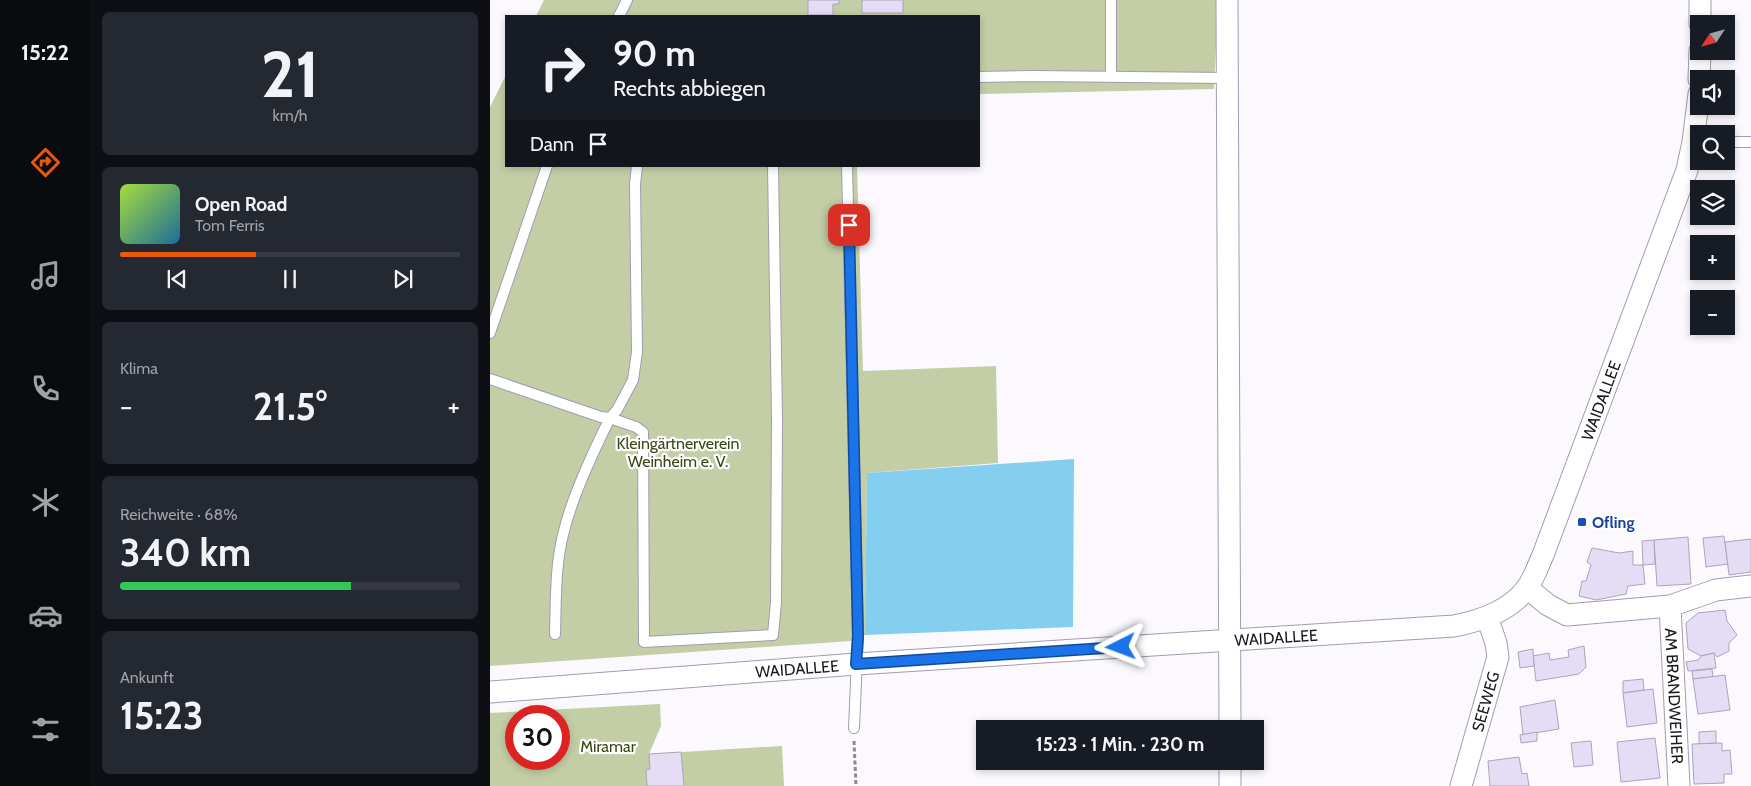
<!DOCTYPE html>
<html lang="de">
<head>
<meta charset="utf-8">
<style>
	:root { --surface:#171b24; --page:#242831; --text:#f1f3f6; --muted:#9ea1a6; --line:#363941; --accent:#ea580c }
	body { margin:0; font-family:Cabin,sans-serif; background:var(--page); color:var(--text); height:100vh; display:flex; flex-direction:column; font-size:19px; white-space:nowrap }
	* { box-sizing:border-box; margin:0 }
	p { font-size:16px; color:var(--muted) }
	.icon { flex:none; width:28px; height:28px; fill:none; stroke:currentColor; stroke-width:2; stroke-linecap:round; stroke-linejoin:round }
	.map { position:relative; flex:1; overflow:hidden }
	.drawer { display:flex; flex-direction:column; gap:12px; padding:12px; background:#0d0f14; width:400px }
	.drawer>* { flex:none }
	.top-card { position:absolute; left:15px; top:15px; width:475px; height:152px; border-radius:0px; box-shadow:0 2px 8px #0003; background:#171b24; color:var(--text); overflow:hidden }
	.needle { width:32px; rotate:234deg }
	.tools { position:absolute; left:1200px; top:15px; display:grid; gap:10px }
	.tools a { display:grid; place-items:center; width:45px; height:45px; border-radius:0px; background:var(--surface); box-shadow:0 2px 8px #0003; font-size:25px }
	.speed { position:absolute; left:15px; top:705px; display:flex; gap:10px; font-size:25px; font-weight:700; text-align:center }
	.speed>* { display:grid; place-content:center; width:65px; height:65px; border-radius:50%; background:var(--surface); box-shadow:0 2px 8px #0003; line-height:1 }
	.speed .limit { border:8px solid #d22; background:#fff; color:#111 }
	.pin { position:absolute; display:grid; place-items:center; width:42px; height:42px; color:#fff; margin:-21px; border-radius:10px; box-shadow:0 2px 8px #0006 }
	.me { position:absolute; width:55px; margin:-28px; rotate:267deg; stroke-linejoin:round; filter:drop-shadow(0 0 4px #0008) }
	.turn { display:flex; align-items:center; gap:18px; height:105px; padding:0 25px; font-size:22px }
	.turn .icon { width:65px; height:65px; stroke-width:2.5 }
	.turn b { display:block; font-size:35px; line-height:42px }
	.then { display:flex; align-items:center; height:48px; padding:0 25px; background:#0003; gap:10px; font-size:19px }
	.big { font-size:38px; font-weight:700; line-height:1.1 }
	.drawer .widget { flex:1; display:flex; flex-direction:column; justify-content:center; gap:8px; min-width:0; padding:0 18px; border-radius:8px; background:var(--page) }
	.drawer .dial { align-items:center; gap:0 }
	.dial b { font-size:65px; line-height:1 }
	.song { display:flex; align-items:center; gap:15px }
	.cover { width:60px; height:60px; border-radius:8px; background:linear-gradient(135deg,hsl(80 70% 55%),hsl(200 70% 35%)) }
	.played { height:5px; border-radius:2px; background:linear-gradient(90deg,var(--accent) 40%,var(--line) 40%) }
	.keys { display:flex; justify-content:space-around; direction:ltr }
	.heat { display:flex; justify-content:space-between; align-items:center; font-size:28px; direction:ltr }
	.charge { height:8px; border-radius:4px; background:linear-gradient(90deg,#34c759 68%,var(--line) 0) }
	.trip { position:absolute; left:486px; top:720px; width:288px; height:50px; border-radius:0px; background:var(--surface); box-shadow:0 2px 8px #0003; font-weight:700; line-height:50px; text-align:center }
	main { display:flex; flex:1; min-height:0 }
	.tab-bar { display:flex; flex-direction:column; width:90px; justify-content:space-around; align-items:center; background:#090b0e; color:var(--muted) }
	.tab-bar .icon { width:35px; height:35px }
	.tab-bar .selected { color:var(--accent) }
	.tab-bar b { font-size:22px; color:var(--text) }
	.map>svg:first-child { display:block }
</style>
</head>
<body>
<main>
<nav class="tab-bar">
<b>15:22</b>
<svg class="icon selected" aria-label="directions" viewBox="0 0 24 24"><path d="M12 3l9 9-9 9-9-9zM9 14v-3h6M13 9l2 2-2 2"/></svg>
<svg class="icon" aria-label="music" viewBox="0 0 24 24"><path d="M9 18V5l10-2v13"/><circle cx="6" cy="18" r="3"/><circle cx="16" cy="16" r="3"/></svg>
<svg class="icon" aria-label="phone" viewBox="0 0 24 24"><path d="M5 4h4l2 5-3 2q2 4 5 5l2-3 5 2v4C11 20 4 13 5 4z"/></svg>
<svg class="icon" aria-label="climate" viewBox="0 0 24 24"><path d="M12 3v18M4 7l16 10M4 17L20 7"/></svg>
<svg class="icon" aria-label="car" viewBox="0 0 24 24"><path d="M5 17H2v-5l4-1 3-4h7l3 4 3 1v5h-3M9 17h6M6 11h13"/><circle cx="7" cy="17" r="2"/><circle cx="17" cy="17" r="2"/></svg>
<svg class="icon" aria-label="filters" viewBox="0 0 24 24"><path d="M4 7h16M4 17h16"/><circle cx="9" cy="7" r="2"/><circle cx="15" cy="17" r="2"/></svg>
</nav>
<section class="drawer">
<div class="widget dial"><b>21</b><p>km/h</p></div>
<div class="widget">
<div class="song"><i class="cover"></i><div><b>Open Road</b><p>Tom Ferris</p></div></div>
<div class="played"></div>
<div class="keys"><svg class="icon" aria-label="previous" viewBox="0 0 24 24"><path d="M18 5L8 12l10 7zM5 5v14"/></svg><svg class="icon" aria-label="pause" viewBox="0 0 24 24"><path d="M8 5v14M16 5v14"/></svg><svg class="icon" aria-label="next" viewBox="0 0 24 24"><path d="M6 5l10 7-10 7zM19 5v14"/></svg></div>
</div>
<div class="widget"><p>Klima</p>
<div class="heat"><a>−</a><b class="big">21.5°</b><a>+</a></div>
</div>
<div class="widget"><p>Reichweite · 68%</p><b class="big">340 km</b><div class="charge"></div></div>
<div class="widget"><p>Ankunft</p><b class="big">15:23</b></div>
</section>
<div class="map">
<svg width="1261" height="786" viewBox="0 0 1261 786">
	<rect width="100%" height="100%" fill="#fbf9fe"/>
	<g fill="#c3cea6" fill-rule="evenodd">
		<path d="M54,0H728L724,89L489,94V16H46Z"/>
		<path d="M16,75V166H367L373,371L506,366L508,463L377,473L375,635L361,641L0,666V107Z"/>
		<path d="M170,704L171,726L159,754L292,746L294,786H0V713ZM26,716H69V759H26Z"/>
	</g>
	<path fill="#84cef0" d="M584,459L583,627L375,635L377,473Z"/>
	<g fill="#e5dcf5" stroke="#aca4ba">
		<path d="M318,0H349V4H343V15H318Z"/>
		<rect x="372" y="0" width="41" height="13"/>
		<path d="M1234,536L1238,564L1216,567L1213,538Z"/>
		<path d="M1198,537L1201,584L1167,586L1164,540Z"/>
		<path d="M1261,539V572L1239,575L1235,542Z"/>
		<path d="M1164,540L1165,564L1153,565L1152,541Z"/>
		<path d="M1102,548L1129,553L1143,551V565H1153L1155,584L1138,586L1136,594L1106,600L1089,596L1092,581H1096L1101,565L1097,562Z"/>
		<path d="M1235,610L1237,621L1247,635L1239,643V651L1227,657L1224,653L1211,656L1198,649L1196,623L1208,613Z"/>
		<path d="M1094,646L1096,667L1089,674L1046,681L1043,656L1059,653L1060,660L1079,657L1078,650Z"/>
		<path d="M1043,649L1044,666L1030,668L1028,652Z"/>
		<path d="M1224,653L1226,668L1198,671L1196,662L1208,660L1211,656Z"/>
		<path d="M1222,669L1223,677L1203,679L1202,671Z"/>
		<path d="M1235,675L1240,710L1208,714L1203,679Z"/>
		<path d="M1153,679L1154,690L1133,693V681Z"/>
		<path d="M1163,689L1167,723L1137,727L1133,693Z"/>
		<path d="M1065,700L1069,729L1033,735L1030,707Z"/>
		<path d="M1226,731V743L1209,744V732Z"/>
		<path d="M1047,732V741L1031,743L1030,735Z"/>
		<path d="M1165,738L1170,778L1131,782L1127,742Z"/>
		<path d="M1101,741L1103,765L1084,767L1081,743Z"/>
		<path d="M1232,743V751L1240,750L1242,774H1234V783L1204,784L1202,744Z"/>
		<path d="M191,752L194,786H157L156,770L160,769L159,754Z"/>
		<path d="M1029,757L1032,774L1037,773L1039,786H1000L998,761Z"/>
	</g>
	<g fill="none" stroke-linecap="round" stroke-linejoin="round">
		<defs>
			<g id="service">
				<path d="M129,16L137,0"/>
				<path d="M621,76V0"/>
				<path d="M489,77L544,76L737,78"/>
				<path d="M1236,142H1261"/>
				<path d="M357,166L368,636L364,728"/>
				<path d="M0,333L57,166"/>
				<path d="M0,379L111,417L120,418L127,410L143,380L147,352L145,184L147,166"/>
				<path d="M65,634C66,600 65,564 74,531C83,494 103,452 120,418L146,427L153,432L154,642L283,635L286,602L287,418L283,166"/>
			</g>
			<g id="minor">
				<path d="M737,0L740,729"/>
				<path d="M1210,24V0"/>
				<path d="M1209,79L1210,51"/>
				<path d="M1037,588L1058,605L1077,615L1180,606L1226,590L1261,586"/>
				<path id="s1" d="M1180,606L1189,786"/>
				<path id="s2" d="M0,692L366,664L964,626C990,621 1021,610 1037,588C1044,578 1048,566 1053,555L1197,170L1203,142L1209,94"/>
				<path d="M740,786V761"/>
				<path id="s3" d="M971,786L1008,657L1006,643L997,617"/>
			</g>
		</defs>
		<use href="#service" stroke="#a39bb1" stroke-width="12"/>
		<use href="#minor" stroke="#a39bb1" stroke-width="23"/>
		<path stroke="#8c8990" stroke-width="3" stroke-dasharray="4 2.5" stroke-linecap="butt" d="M364,741L366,786"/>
		<use href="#service" stroke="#fff" stroke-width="10"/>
		<use href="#minor" stroke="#fff" stroke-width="21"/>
	</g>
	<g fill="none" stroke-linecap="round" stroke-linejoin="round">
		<defs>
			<path id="route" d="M359,225L368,636L366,664L631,647"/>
		</defs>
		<use href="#route" stroke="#114b97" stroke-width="12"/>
		<use href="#route" stroke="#1a73e8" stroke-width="9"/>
	</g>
	<rect fill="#1a4fb4" stroke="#fff" stroke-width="2" x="1087" y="517" width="10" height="10" rx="2.5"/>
	<g text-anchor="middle" stroke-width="4.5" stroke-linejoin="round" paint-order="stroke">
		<g font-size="16" fill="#1a171f" stroke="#fff">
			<text dy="6" stroke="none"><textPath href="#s2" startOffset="1252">WAIDALLEE</textPath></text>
			<text dy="6" stroke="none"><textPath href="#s2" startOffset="788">WAIDALLEE</textPath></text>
			<text dy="6" stroke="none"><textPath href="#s2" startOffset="308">WAIDALLEE</textPath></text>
			<text dy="6" stroke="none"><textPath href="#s1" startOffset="90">AM BRANDWEIHER</textPath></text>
			<text dy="6" stroke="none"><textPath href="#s3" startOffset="88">SEEWEG</textPath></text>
		</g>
		<g font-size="16" fill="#3c4515" stroke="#fff">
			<text x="188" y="449">Kleingärtnerverein<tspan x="188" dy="18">Weinheim e. V.</tspan></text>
			<text x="118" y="752">Miramar</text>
		</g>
		<g font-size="16" font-weight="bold" fill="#164399" stroke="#fff" text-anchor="start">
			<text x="1102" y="528">Ofling</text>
		</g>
	</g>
</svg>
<div class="tools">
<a><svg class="needle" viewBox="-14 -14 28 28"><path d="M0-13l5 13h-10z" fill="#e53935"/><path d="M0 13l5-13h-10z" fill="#9ea1a6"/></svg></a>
<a><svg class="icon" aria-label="sound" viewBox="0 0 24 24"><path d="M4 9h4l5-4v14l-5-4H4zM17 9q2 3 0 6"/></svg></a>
<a><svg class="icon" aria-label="search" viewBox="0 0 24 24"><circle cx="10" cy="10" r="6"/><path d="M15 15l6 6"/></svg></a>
<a><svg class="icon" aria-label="layers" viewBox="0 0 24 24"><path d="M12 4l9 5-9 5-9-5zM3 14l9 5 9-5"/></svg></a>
<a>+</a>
<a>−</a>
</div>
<div class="speed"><div class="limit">30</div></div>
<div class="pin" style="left:359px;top:225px;background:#d93025"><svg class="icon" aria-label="arrive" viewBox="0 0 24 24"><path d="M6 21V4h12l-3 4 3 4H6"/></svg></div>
<svg class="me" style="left:631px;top:647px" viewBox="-20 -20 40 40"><path d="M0-17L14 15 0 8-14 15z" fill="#1a73e8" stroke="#fff" stroke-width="4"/></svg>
<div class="trip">15:23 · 1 Min. · 230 m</div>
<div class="top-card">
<div class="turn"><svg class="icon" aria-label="right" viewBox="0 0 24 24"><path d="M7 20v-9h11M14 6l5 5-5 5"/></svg><div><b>90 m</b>Rechts abbiegen</div></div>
<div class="then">Dann<svg class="icon" aria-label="arrive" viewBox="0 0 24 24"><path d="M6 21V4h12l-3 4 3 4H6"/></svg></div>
</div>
</div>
</main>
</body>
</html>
